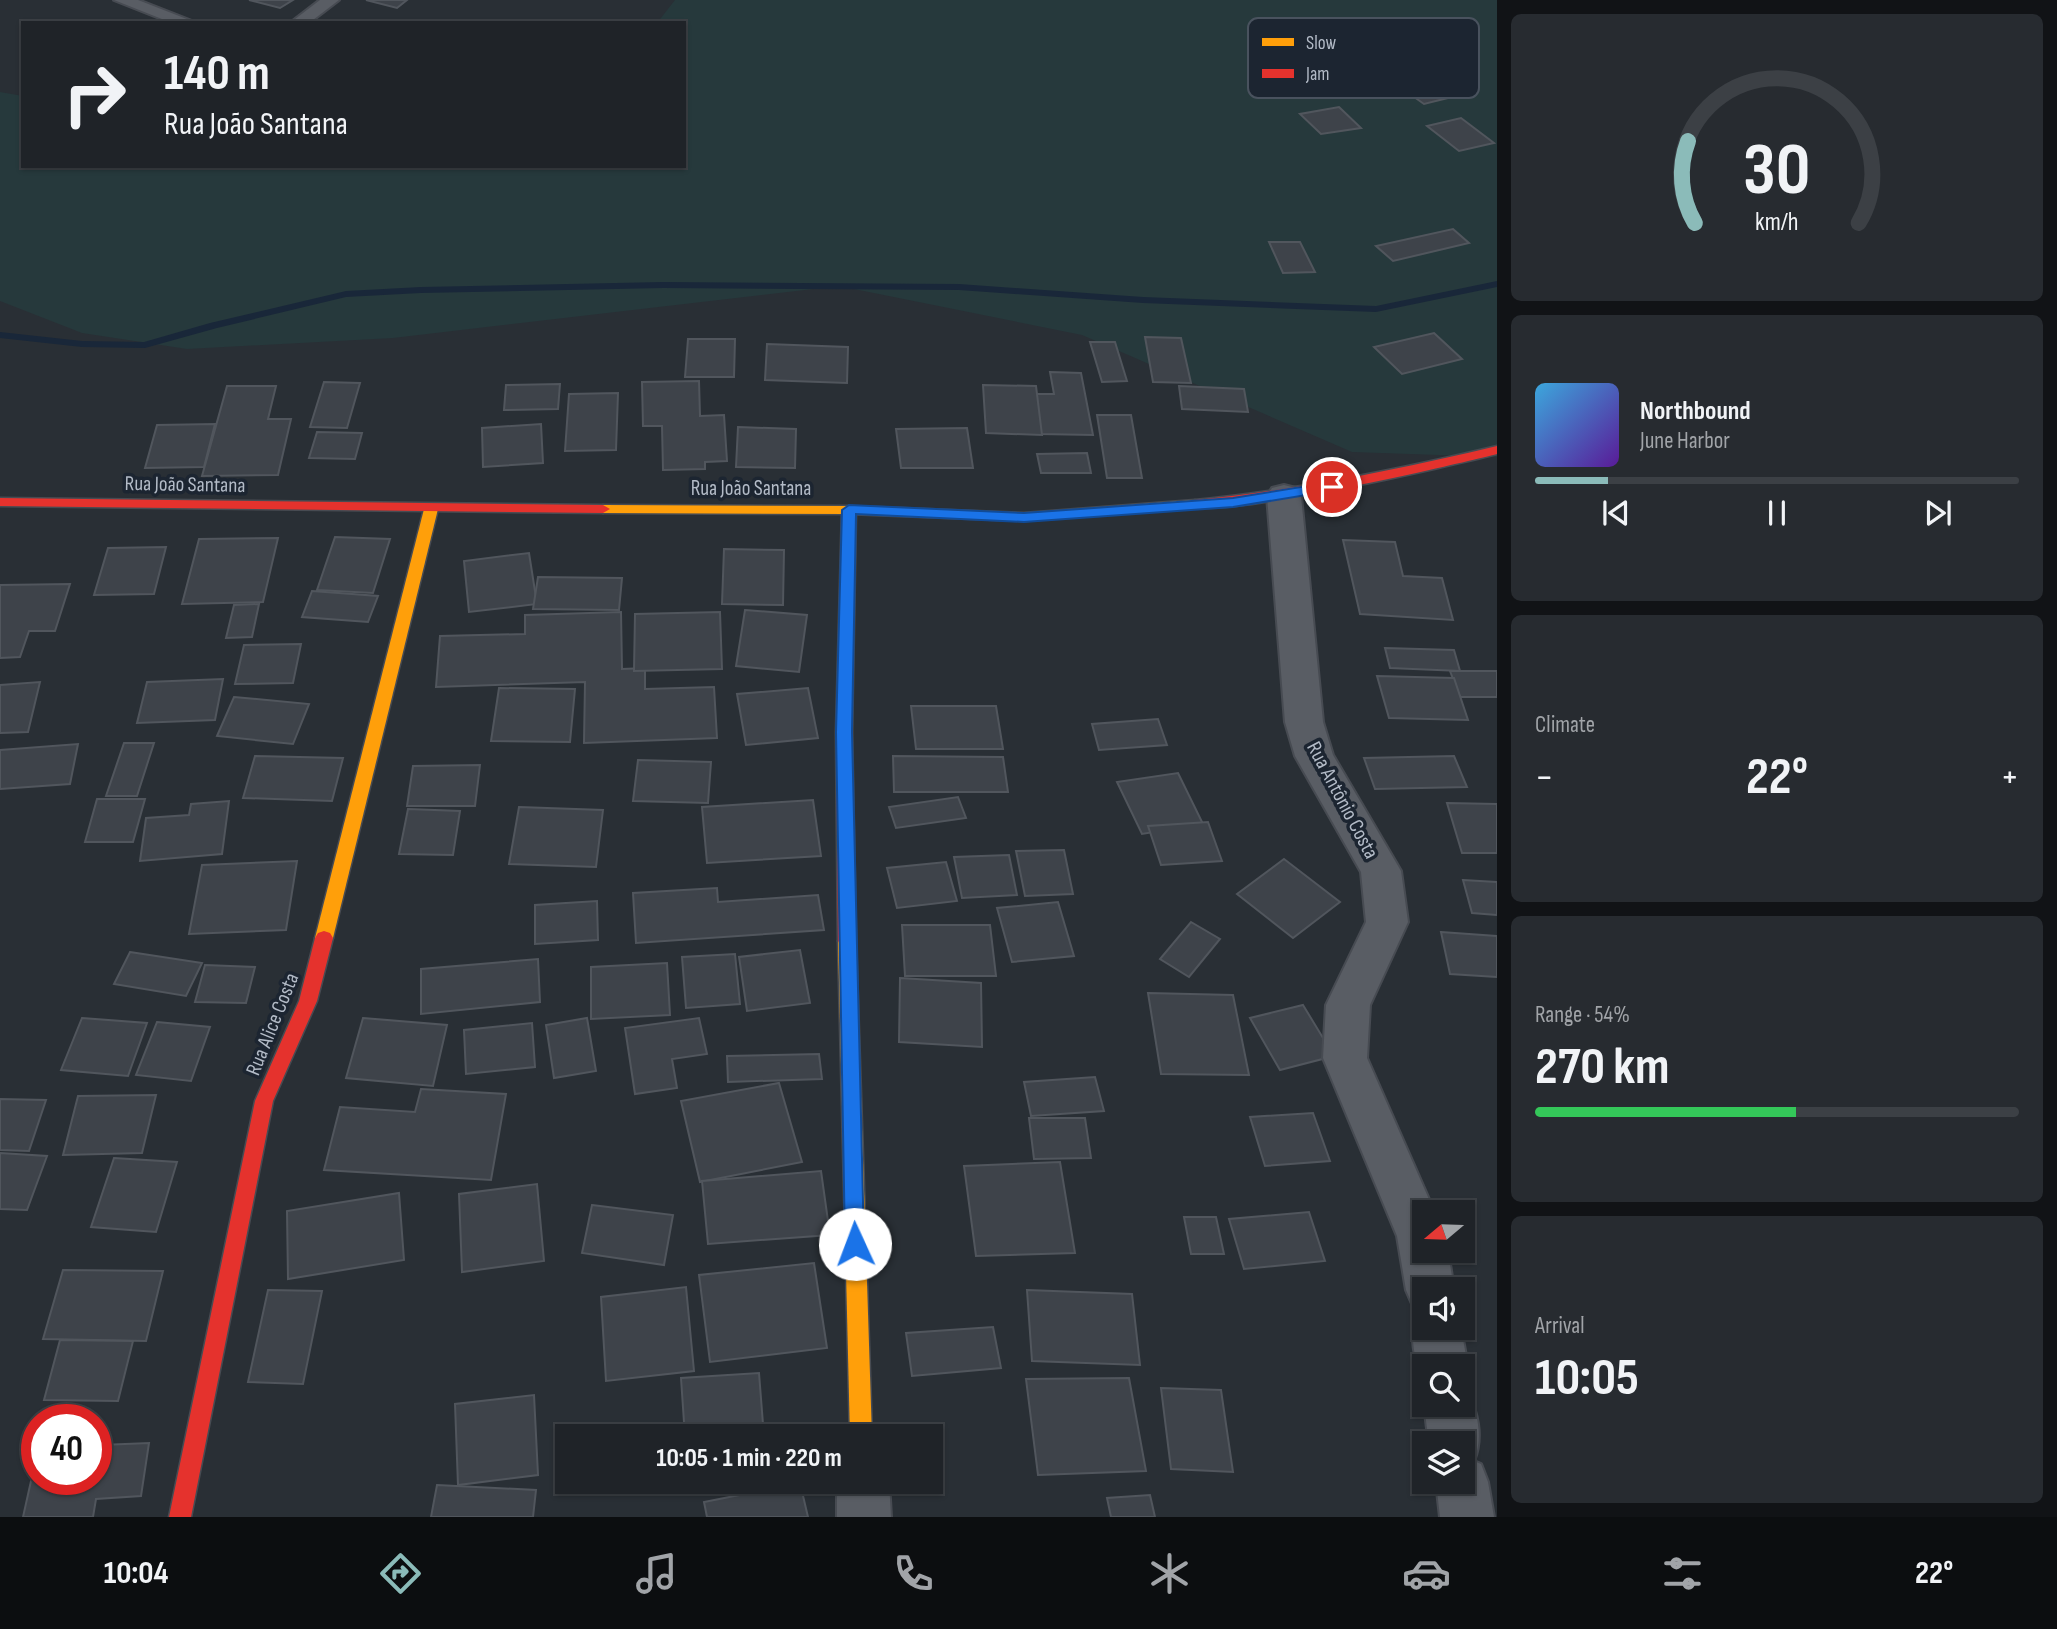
<!DOCTYPE html>
<html lang="en">
<head>
<meta charset="utf-8">
<style>
	:root { --surface:#1f2328; --page:#272b30; --text:#f1f3f6; --muted:#a1a4a8; --line:#3c4045; --accent:#8bbbb9 }
	body { margin:0; font-family:"Sofia Sans Condensed",sans-serif; background:var(--page); color:var(--text); height:100vh; display:flex; flex-direction:column; font-size:26px; white-space:nowrap }
	* { box-sizing:border-box; margin:0 }
	p { font-size:23px; color:var(--muted) }
	.icon { flex:none; width:38px; height:38px; fill:none; stroke:currentColor; stroke-width:2; stroke-linecap:round; stroke-linejoin:round }
	.map { position:relative; flex:1; overflow:hidden }
	.details { display:flex; flex-direction:column; gap:14px; padding:14px; background:#111316; width:560px }
	.details>* { flex:none }
	.hud { position:absolute; left:21px; top:21px; width:665px; height:147px; border-radius:0px; box-shadow:0 2px 5px #0004,0 0 0 2px var(--line); background:#1f2328; color:var(--text); overflow:hidden }
	.needle { width:46px; rotate:251deg }
	.fabs { position:absolute; left:1412px; top:1200px; display:grid; gap:14px }
	.fabs a { display:grid; place-items:center; width:63px; height:63px; border-radius:0px; background:var(--surface); box-shadow:0 2px 5px #0004,0 0 0 2px var(--line); font-size:35px }
	.speed { position:absolute; left:21px; top:1404px; display:flex; gap:14px; font-size:35px; font-weight:700; text-align:center }
	.speed>* { display:grid; place-content:center; width:91px; height:91px; border-radius:50%; background:var(--surface); box-shadow:0 2px 5px #0004,0 0 0 2px var(--line); line-height:1 }
	.speed .limit { border:10px solid #d22; background:#fff; color:#111 }
	.pin { position:absolute; display:grid; place-items:center; width:60px; height:60px; color:#fff; margin:-30px; border:4px solid #fff; border-radius:50%; box-shadow:0 2px 7px #0007 }
	.me { position:absolute; width:77px; margin:-38px; rotate:358deg; stroke-linejoin:round; filter:drop-shadow(0 0 5px #0008) }
	.turn { display:flex; align-items:center; gap:24px; height:147px; padding:0 28px; font-size:32px }
	.turn .icon { width:91px; height:91px; stroke-width:2.5 }
	.turn b { display:block; font-size:49px; line-height:60px }
	.big { font-size:52px; font-weight:700; line-height:1.1 }
	.details .card { flex:1; display:flex; flex-direction:column; justify-content:center; gap:10px; min-width:0; padding:0 24px; border-radius:10px; background:var(--page) }
	.details .dial { align-items:center; gap:0 }
	.dial svg { height:182px; overflow:visible; fill:none; stroke:var(--line); stroke-width:7; stroke-linecap:round; text-anchor:middle }
	.dial text { fill:var(--text); stroke:none }
	.song { display:flex; align-items:center; gap:21px }
	.cover { width:84px; height:84px; border-radius:10px; background:linear-gradient(135deg,hsl(200 70% 55%),hsl(270 70% 35%)) }
	.played { height:7px; border-radius:4px; background:linear-gradient(90deg,var(--accent) 15%,var(--line) 15%) }
	.keys { display:flex; justify-content:space-around; direction:ltr }
	.heat { display:flex; justify-content:space-between; align-items:center; font-size:38px; direction:ltr }
	.charge { height:10px; border-radius:5px; background:linear-gradient(90deg,#34c759 54%,var(--line) 0) }
	.trip { position:absolute; left:555px; top:1424px; width:388px; height:70px; border-radius:0px; background:var(--surface); box-shadow:0 2px 5px #0004,0 0 0 2px var(--line); font-weight:700; line-height:70px; text-align:center }
	.tab-bar { display:flex; height:112px; justify-content:space-around; align-items:center; background:#0c0e10; color:var(--muted) }
	.tab-bar .icon { width:49px; height:49px }
	.tab-bar .active { color:var(--accent) }
	.tab-bar b { font-size:32px; color:var(--text) }
	main { display:flex; flex:1; min-height:0 }
	.map>svg:first-child { display:block }
</style>
</head>
<body>
<main>
<div class="map">
<svg width="1497" height="1517" viewBox="0 0 1497 1517">
	<rect width="100%" height="100%" fill="#292f35"/>
	<path fill="#26393c" d="M675,0H1497V457L1352,452L1082,335L839,286L393,338L187,349L82,333L0,301V92L23,96V166H684V23H657Z"/>
	<g fill="none" stroke-linecap="round" stroke-linejoin="round">
		<path fill="#192739" fill-rule="evenodd" d="M1497,281V287L1376,312L1143,303L959,290L663,288L421,293L346,297L217,328L145,348L82,347L0,338V332L82,341L144,342L210,323L346,291L421,287L663,282L959,284L1143,297L1376,306Z"/>
	</g>
	<g fill="#3e434a" stroke="#51565d" stroke-width="2">
		<path d="M249,0H293L280,8Z"/>
		<path d="M366,0H407L397,8Z"/>
		<path d="M1432,79L1456,96L1424,104L1400,87Z"/>
		<path d="M1339,107L1361,128L1321,134L1300,114Z"/>
		<path d="M1461,118L1494,143L1459,151L1427,126Z"/>
		<path d="M1453,229L1469,243L1393,261L1376,246Z"/>
		<path d="M1269,242H1300L1315,272L1283,273Z"/>
		<path d="M1434,333L1462,359L1402,374L1374,347Z"/>
		<path d="M1145,337L1181,338L1191,383L1153,382Z"/>
		<path d="M688,339H735L734,377H685Z"/>
		<path d="M1090,342H1115L1127,381L1102,382Z"/>
		<path d="M767,344L848,347L847,383L765,380Z"/>
		<path d="M1050,372L1081,373L1093,435L1040,434L1034,394H1054Z"/>
		<path d="M699,381L700,416L724,415L727,461L705,462V469L663,470L662,426H643L642,382Z"/>
		<path d="M324,382L360,383L347,428L310,427Z"/>
		<path d="M560,384L558,409L504,410L506,385Z"/>
		<path d="M983,385L1036,386L1042,435L986,433Z"/>
		<path d="M227,386H276L268,419H291L278,475L202,476Z"/>
		<path d="M1179,386L1244,389L1248,412L1182,409Z"/>
		<path d="M618,393L616,450L565,451L569,394Z"/>
		<path d="M1097,415H1131L1142,478H1107Z"/>
		<path d="M215,424L204,467L145,468L157,425Z"/>
		<path d="M541,424L543,463L483,467L482,428Z"/>
		<path d="M738,427L796,429L795,468L736,467Z"/>
		<path d="M967,428L973,468H901L896,429Z"/>
		<path d="M317,432L362,433L355,459L309,458Z"/>
		<path d="M1087,453L1091,473H1041L1037,454Z"/>
		<path d="M335,537L390,539L373,593L317,590Z"/>
		<path d="M278,538L263,602L182,604L199,539Z"/>
		<path d="M1343,540L1395,542L1403,576L1442,578L1453,620L1360,614Z"/>
		<path d="M166,547L154,594L94,595L108,548Z"/>
		<path d="M724,549L784,550L783,605L722,604Z"/>
		<path d="M529,553L537,604L469,612L464,561Z"/>
		<path d="M538,577L622,578L619,610L533,609Z"/>
		<path d="M70,584L55,631H29L20,657L0,658V585Z"/>
		<path d="M312,591L378,596L368,622L302,617Z"/>
		<path d="M259,604L252,637L226,638L234,605Z"/>
		<path d="M745,610L807,615L799,672L736,666Z"/>
		<path d="M621,612L622,669L645,668V689L714,687L717,738L584,743L585,682L436,687L440,636L525,634V615Z"/>
		<path d="M720,612L722,669L634,671L635,614Z"/>
		<path d="M301,644L293,683L235,684L244,645Z"/>
		<path d="M1385,648L1454,650L1460,671L1390,668Z"/>
		<path d="M1450,671H1497V697H1460Z"/>
		<path d="M1377,676L1454,678L1468,720L1389,718Z"/>
		<path d="M223,679L215,720L137,723L147,682Z"/>
		<path d="M40,682L28,732L0,733V685Z"/>
		<path d="M499,688L575,689L570,742L491,741Z"/>
		<path d="M808,688L818,738L746,745L737,694Z"/>
		<path d="M234,697L309,704L293,744L217,736Z"/>
		<path d="M911,706H996L1003,749H916Z"/>
		<path d="M1158,719L1167,745L1099,750L1092,724Z"/>
		<path d="M124,743H154L137,796H106Z"/>
		<path d="M78,744L70,784L0,789V750Z"/>
		<path d="M255,756L343,758L332,801L243,798Z"/>
		<path d="M893,756L1003,757L1008,792H894Z"/>
		<path d="M1454,756L1467,787L1375,789L1364,758Z"/>
		<path d="M638,760L711,762L708,803L633,801Z"/>
		<path d="M480,765L475,806H407L413,766Z"/>
		<path d="M1178,773L1203,824L1142,834L1117,782Z"/>
		<path d="M958,797L966,818L896,828L889,807Z"/>
		<path d="M97,799H145L133,842H85Z"/>
		<path d="M813,800L821,856L707,863L702,807Z"/>
		<path d="M229,801L222,854L140,861L146,818L189,815L191,804Z"/>
		<path d="M1447,803L1497,804V853H1462Z"/>
		<path d="M519,807L603,810L596,867L509,864Z"/>
		<path d="M408,809L460,811L453,855L399,854Z"/>
		<path d="M1208,822L1222,861L1161,865L1148,826Z"/>
		<path d="M1064,850L1073,894L1025,896L1016,851Z"/>
		<path d="M1009,855L1017,895L962,898L954,857Z"/>
		<path d="M1284,859L1340,902L1293,938L1237,894Z"/>
		<path d="M297,861L286,930L189,934L202,865Z"/>
		<path d="M946,862L957,901L897,908L887,868Z"/>
		<path d="M1463,880L1497,882V915L1472,913Z"/>
		<path d="M717,888L718,902L818,895L824,930L636,943L633,893Z"/>
		<path d="M597,901L598,940L535,944V905Z"/>
		<path d="M1058,902L1074,956L1012,962L997,908Z"/>
		<path d="M1191,922L1220,939L1189,977L1160,959Z"/>
		<path d="M902,925H990L996,976H905Z"/>
		<path d="M1441,932L1497,936V977L1450,974Z"/>
		<path d="M800,950L810,1003L747,1011L739,957Z"/>
		<path d="M130,952L202,963L186,996L114,984Z"/>
		<path d="M735,954L740,1004L686,1008L682,957Z"/>
		<path d="M538,959L540,1002L421,1014V969Z"/>
		<path d="M667,963L670,1015L591,1019V967Z"/>
		<path d="M205,965L255,967L246,1003L195,1002Z"/>
		<path d="M900,978L981,983L982,1047L899,1042Z"/>
		<path d="M1148,993L1233,995L1249,1075L1161,1074Z"/>
		<path d="M1303,1005L1334,1056L1280,1070L1250,1018Z"/>
		<path d="M82,1018L147,1023L128,1076L61,1070Z"/>
		<path d="M363,1018L447,1025L433,1086L346,1078Z"/>
		<path d="M587,1018L596,1071L554,1078L546,1025Z"/>
		<path d="M699,1018L707,1054L672,1059L677,1088L635,1094L625,1028Z"/>
		<path d="M157,1022L210,1027L191,1081L136,1075Z"/>
		<path d="M532,1023L535,1067L466,1074L464,1030Z"/>
		<path d="M819,1054L822,1079L728,1082L727,1056Z"/>
		<path d="M1095,1077L1104,1111L1031,1116L1024,1082Z"/>
		<path d="M779,1083L802,1162L700,1182L681,1101Z"/>
		<path d="M421,1089L506,1094L491,1180L324,1170L340,1107L415,1112Z"/>
		<path d="M156,1095L142,1153L63,1155L78,1096Z"/>
		<path d="M0,1099L46,1100L29,1151L0,1150Z"/>
		<path d="M1313,1113L1330,1161L1265,1166L1250,1117Z"/>
		<path d="M1029,1118H1085L1091,1158L1034,1159Z"/>
		<path d="M0,1153L47,1156L27,1210L0,1209Z"/>
		<path d="M114,1158L177,1162L156,1232L91,1227Z"/>
		<path d="M1060,1162L1075,1253L976,1256L964,1166Z"/>
		<path d="M821,1171L830,1235L708,1244L702,1181Z"/>
		<path d="M537,1184L544,1261L462,1272L459,1194Z"/>
		<path d="M399,1193L404,1260L288,1279L287,1211Z"/>
		<path d="M592,1205L673,1215L664,1265L582,1253Z"/>
		<path d="M1309,1212L1325,1261L1244,1269L1229,1219Z"/>
		<path d="M1184,1217H1216L1224,1254H1191Z"/>
		<path d="M814,1263L827,1348L710,1362L699,1275Z"/>
		<path d="M63,1270L163,1271L146,1341L43,1339Z"/>
		<path d="M686,1287L694,1371L606,1381L601,1297Z"/>
		<path d="M268,1290L322,1291L303,1384L248,1382Z"/>
		<path d="M1027,1290L1132,1294L1140,1365L1032,1361Z"/>
		<path d="M993,1327L1001,1368L912,1376L906,1333Z"/>
		<path d="M60,1340L133,1341L118,1401L44,1400Z"/>
		<path d="M759,1373L764,1437H685L681,1378Z"/>
		<path d="M1129,1378L1146,1471L1038,1475L1026,1379Z"/>
		<path d="M1161,1388L1221,1390L1233,1472L1171,1469Z"/>
		<path d="M534,1395L538,1475L458,1485L455,1404Z"/>
		<path d="M149,1443L141,1496L96,1499L93,1517H23L31,1481L96,1479L101,1445Z"/>
		<path d="M800,1483L808,1517H707L704,1502Z"/>
		<path d="M437,1485L536,1490L533,1517H431Z"/>
		<path d="M1150,1495L1155,1517H1111L1107,1498Z"/>
	</g>
	<g fill="none" stroke-linecap="round" stroke-linejoin="round">
		<defs>
			<g id="lane">
				<path d="M114,0H138L197,23H172Z"/>
				<path d="M320,0H339L309,23H290Z"/>
			</g>
			<g id="street">
				<path d="M1284,485L1296,488L1301,496L1323,722L1333,755L1401,871L1408,922L1370,1005L1367,1058L1435,1213H1424V1251H1448L1454,1290H1424V1328H1461L1468,1367L1463,1379V1367H1424V1382C1414,1359 1408,1335 1419,1312L1423,1310L1413,1306L1406,1290L1397,1236L1323,1058L1326,1005L1366,922L1361,872L1295,756L1285,722L1267,496L1272,488Z"/>
				<path d="M1463,1386L1467,1388C1477,1412 1484,1436 1474,1461L1481,1464L1488,1482L1494,1517H1440L1436,1482H1463V1444H1429L1424,1405H1463Z"/>
				<path d="M837,1482H889L891,1517H837Z"/>
			</g>
			<g id="slow">
				<path d="M1195,500L1202,504L1200,507L1024,521L849,514L603,513L596,509L603,505L849,506L1024,513Z"/>
				<path d="M431,505L438,509L333,938L330,943L324,945L318,943L315,938L424,509Z"/>
				<path d="M847,934L853,936L856,941L872,1437H850L838,941L841,936Z"/>
			</g>
			<g id="jam">
				<path d="M1497,446V454C1458,464 1207,523 1188,504L1195,500C1297,490 1397,470 1497,446Z"/>
				<path d="M0,498L603,505L610,509L603,513L0,506Z"/>
				<path d="M849,506L856,510L852,732L856,941L853,946L847,948L841,946L838,941L836,732L842,510Z"/>
				<path d="M324,931L330,933L333,938L317,1001L273,1101L191,1517H169L255,1101L299,1001L315,938L318,933Z"/>
			</g>
		</defs>
		<use href="#lane" stroke="#474b52" stroke-width="4"/>
		<use href="#street" stroke="#474b52" stroke-width="4"/>
		<use href="#slow" stroke="#474b52" stroke-width="3"/>
		<use href="#jam" stroke="#474b52" stroke-width="3"/>
		<use href="#lane" fill="#595d64" fill-rule="evenodd"/>
		<use href="#street" fill="#595d64" fill-rule="evenodd"/>
		<use href="#slow" fill="#ff9f0a" fill-rule="evenodd"/>
		<use href="#jam" fill="#e5322d" fill-rule="evenodd"/>
	</g>
	<path fill="#1a73e8" stroke="#114b97" stroke-width="2" d="M1332,482L1337,484V490L1233,507L1024,522L856,514L852,732L864,1244L862,1250L855,1253L848,1250L845,1244L836,732L842,510L849,505L1024,513L1233,498Z"/>
	<g text-anchor="middle" stroke-width="7" stroke-linejoin="round" paint-order="stroke">
		<g font-size="21" fill="#b3bbc7" stroke="#1c2531">
			<text transform="translate(185 484) rotate(1)" y="7">Rua João Santana</text>
			<text x="751" y="495">Rua João Santana</text>
			<text transform="translate(1343 800) rotate(62)" y="7">Rua Antônio Costa</text>
			<text transform="translate(272 1024) rotate(-68)" y="7">Rua Alice Costa</text>
		</g>
	</g>
	<rect x="1248" y="18" width="231" height="80" rx="10" fill="#1c2531" stroke="#49525e" stroke-width="2"/>
	<rect x="1262" y="38" width="32" height="8" fill="#ff9f0a"/>
	<rect x="1262" y="69" width="32" height="9" fill="#e5322d"/>
	<g font-size="19" fill="#b3bbc7">
		<text x="1306" y="49">Slow</text>
		<text x="1306" y="80">Jam</text>
	</g>
</svg>
<div class="fabs">
<a><svg class="needle" viewBox="-14 -14 28 28"><path d="M0-13l5 13h-10z" fill="#e53935"/><path d="M0 13l5-13h-10z" fill="#a1a4a8"/></svg></a>
<a><svg class="icon" aria-label="sound" viewBox="0 0 24 24"><path d="M4 9h4l5-4v14l-5-4H4zM17 9q2 3 0 6"/></svg></a>
<a><svg class="icon" aria-label="search" viewBox="0 0 24 24"><circle cx="10" cy="10" r="6"/><path d="M15 15l6 6"/></svg></a>
<a><svg class="icon" aria-label="layers" viewBox="0 0 24 24"><path d="M12 4l9 5-9 5-9-5zM3 14l9 5 9-5"/></svg></a>
</div>
<div class="speed"><div class="limit">40</div></div>
<div class="pin" style="left:1332px;top:487px;background:#d93025"><svg class="icon" aria-label="arrive" viewBox="0 0 24 24"><path d="M6 21V4h12l-3 4 3 4H6"/></svg></div>
<svg class="me" style="left:855px;top:1244px" viewBox="-20 -20 40 40"><circle r="19" fill="#fff"/><path d="M0-13L10 11 0 6-10 11z" fill="#1a73e8"/></svg>
<div class="trip">10:05 · 1 min · 220 m</div>
<div class="hud">
<div class="turn"><svg class="icon" aria-label="right" viewBox="0 0 24 24"><path d="M7 20v-9h11M14 6l5 5-5 5"/></svg><div><b>140 m</b>Rua João Santana</div></div>
</div>
</div>
<section class="details">
<div class="card dial"><svg viewBox="0 0 100 80">
<path d="M14 69A42 42 0 1 1 86 69"/>
<path d="M14 69A42 42 0 0 1 11 33" stroke="#8bbbb9"/>
<text x="50" y="56" font-size="32" font-weight="700">30</text>
<text x="50" y="72" font-size="11">km/h</text>
</svg></div>
<div class="card">
<div class="song"><i class="cover"></i><div><b>Northbound</b><p>June Harbor</p></div></div>
<div class="played"></div>
<div class="keys"><svg class="icon" aria-label="previous" viewBox="0 0 24 24"><path d="M18 5L8 12l10 7zM5 5v14"/></svg><svg class="icon" aria-label="pause" viewBox="0 0 24 24"><path d="M8 5v14M16 5v14"/></svg><svg class="icon" aria-label="next" viewBox="0 0 24 24"><path d="M6 5l10 7-10 7zM19 5v14"/></svg></div>
</div>
<div class="card"><p>Climate</p>
<div class="heat"><a>−</a><b class="big">22°</b><a>+</a></div>
</div>
<div class="card"><p>Range · 54%</p><b class="big">270 km</b><div class="charge"></div></div>
<div class="card"><p>Arrival</p><b class="big">10:05</b></div>
</section>
</main>
<nav class="tab-bar">
<b>10:04</b>
<svg class="icon active" aria-label="directions" viewBox="0 0 24 24"><path d="M12 3l9 9-9 9-9-9zM9 14v-3h6M13 9l2 2-2 2"/></svg>
<svg class="icon" aria-label="music" viewBox="0 0 24 24"><path d="M9 18V5l10-2v13"/><circle cx="6" cy="18" r="3"/><circle cx="16" cy="16" r="3"/></svg>
<svg class="icon" aria-label="phone" viewBox="0 0 24 24"><path d="M5 4h4l2 5-3 2q2 4 5 5l2-3 5 2v4C11 20 4 13 5 4z"/></svg>
<svg class="icon" aria-label="climate" viewBox="0 0 24 24"><path d="M12 3v18M4 7l16 10M4 17L20 7"/></svg>
<svg class="icon" aria-label="car" viewBox="0 0 24 24"><path d="M5 17H2v-5l4-1 3-4h7l3 4 3 1v5h-3M9 17h6M6 11h13"/><circle cx="7" cy="17" r="2"/><circle cx="17" cy="17" r="2"/></svg>
<svg class="icon" aria-label="filters" viewBox="0 0 24 24"><path d="M4 7h16M4 17h16"/><circle cx="9" cy="7" r="2"/><circle cx="15" cy="17" r="2"/></svg>
<b>22°</b>
</nav>
</body>
</html>
